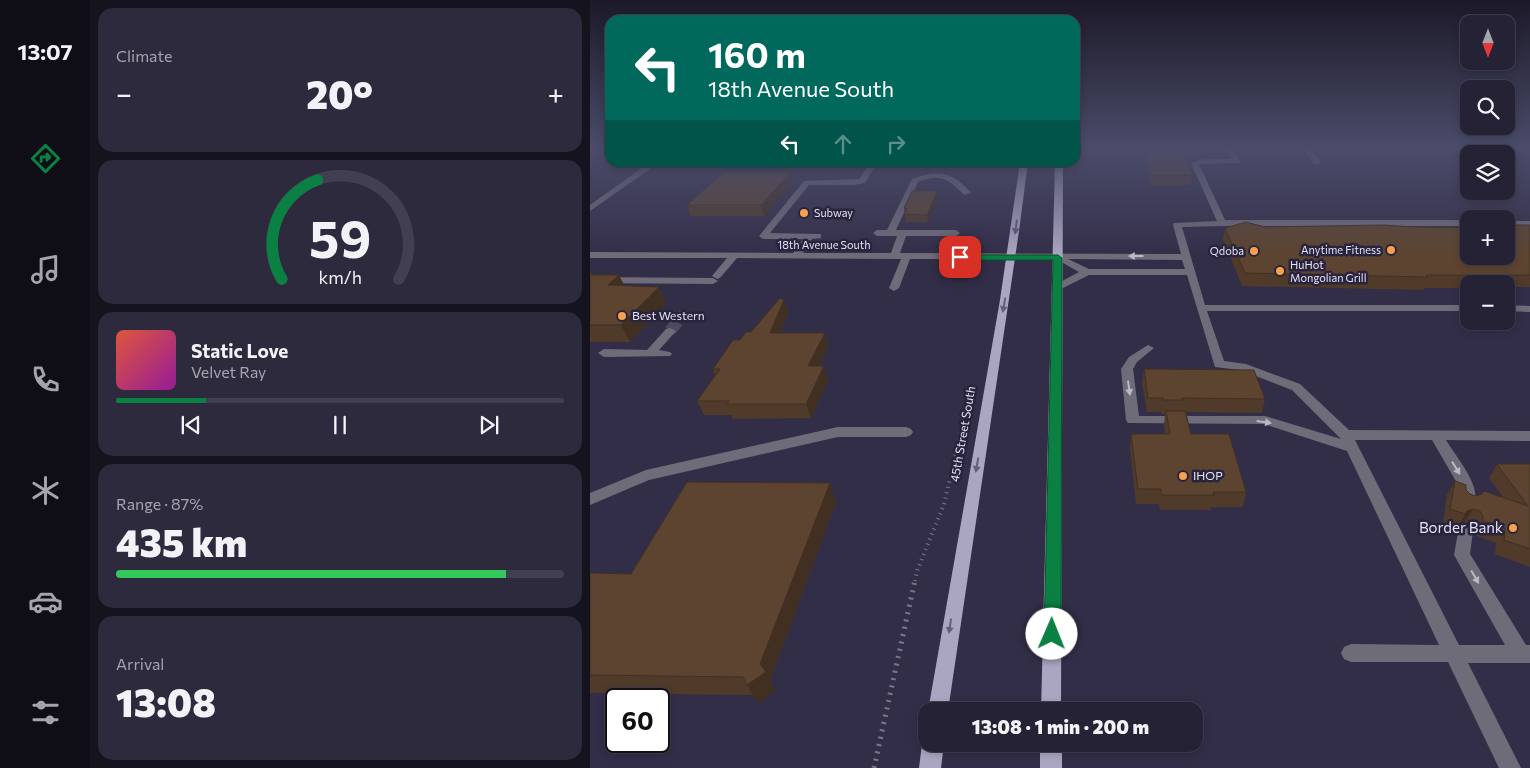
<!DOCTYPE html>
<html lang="en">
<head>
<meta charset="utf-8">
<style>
	:root { --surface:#262236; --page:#2e2a3e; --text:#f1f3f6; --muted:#a4a4ad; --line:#423f51; --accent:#0b8043 }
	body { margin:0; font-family:Commissioner,sans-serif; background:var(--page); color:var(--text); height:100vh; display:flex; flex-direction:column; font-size:19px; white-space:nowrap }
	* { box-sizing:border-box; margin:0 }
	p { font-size:16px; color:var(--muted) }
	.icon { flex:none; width:28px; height:28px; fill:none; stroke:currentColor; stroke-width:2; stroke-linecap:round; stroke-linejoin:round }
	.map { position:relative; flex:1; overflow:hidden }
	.side { display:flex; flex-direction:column; gap:8px; padding:8px; background:#15131e; width:500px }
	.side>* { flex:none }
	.guide { position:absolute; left:15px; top:15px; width:475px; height:152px; border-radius:15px; box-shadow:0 2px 8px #0003,0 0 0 1px var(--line); background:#00695c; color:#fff; overflow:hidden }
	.needle { width:32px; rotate:180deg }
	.fabs { position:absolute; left:870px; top:15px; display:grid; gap:10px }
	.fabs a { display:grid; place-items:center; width:55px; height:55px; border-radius:10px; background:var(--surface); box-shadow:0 2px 8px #0003,0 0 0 1px var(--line); font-size:25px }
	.speed { position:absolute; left:15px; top:688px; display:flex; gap:10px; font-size:25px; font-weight:700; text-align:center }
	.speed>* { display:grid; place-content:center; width:65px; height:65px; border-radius:50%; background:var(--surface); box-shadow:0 2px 8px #0003,0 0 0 1px var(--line); line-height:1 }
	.speed .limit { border:2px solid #111; border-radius:8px; background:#fff; color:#111 }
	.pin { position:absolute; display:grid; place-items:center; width:42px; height:42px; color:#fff; margin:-21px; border-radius:10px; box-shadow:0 2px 8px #0006 }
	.me { position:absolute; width:55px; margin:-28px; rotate:1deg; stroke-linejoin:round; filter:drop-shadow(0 0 4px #0008) }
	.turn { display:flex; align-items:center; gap:18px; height:105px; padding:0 20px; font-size:22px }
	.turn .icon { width:65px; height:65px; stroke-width:2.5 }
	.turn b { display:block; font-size:35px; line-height:42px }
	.lanes { display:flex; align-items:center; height:48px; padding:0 20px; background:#0003; justify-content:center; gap:25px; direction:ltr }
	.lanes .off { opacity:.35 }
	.big { font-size:38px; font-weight:800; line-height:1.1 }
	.side .widget { flex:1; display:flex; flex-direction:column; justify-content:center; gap:8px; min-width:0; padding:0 18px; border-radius:15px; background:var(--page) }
	.side .dial { align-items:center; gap:0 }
	.dial svg { height:130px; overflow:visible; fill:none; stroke:var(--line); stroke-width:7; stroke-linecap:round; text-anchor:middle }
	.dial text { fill:var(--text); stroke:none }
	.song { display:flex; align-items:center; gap:15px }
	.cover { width:60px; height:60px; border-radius:8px; background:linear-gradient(135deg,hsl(10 70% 55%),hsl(300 70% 35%)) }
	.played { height:5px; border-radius:2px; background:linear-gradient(90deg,var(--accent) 20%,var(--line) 20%) }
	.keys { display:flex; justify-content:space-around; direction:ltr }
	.heat { display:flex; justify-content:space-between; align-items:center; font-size:28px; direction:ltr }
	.charge { height:8px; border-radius:4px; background:linear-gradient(90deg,#34c759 87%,var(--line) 0) }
	.trip { position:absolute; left:328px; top:702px; width:285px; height:50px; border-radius:15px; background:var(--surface); box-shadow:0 2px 8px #0003,0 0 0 1px var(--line); font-weight:800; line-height:50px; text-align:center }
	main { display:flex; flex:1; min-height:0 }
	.tab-bar { display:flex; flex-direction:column; width:90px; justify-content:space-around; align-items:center; background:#0f0e16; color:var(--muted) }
	.tab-bar .icon { width:35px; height:35px }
	.tab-bar .selected { color:var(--accent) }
	.tab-bar b { font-size:22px; color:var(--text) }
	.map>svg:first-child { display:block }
</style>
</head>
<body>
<main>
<nav class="tab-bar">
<b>13:07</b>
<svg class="icon selected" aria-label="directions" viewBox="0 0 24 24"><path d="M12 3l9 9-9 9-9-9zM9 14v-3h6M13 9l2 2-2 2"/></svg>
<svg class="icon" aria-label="music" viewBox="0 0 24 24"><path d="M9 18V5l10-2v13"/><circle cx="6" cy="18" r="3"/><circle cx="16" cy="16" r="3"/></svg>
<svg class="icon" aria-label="phone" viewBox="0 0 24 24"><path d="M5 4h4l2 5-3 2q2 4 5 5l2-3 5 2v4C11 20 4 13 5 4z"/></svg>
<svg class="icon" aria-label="climate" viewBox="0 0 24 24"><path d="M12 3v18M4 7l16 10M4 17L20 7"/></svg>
<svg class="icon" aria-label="car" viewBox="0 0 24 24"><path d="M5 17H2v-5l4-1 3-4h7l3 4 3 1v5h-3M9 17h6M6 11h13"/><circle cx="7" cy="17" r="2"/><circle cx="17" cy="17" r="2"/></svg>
<svg class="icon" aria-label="filters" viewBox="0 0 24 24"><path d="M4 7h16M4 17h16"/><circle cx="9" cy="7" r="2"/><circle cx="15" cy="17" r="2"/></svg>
</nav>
<section class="side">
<div class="widget"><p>Climate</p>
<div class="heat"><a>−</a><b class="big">20°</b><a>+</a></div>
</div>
<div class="widget dial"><svg viewBox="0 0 100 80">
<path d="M14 69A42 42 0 1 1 86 69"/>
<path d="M14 69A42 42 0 0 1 36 8" stroke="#0b8043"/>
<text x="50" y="56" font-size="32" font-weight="700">59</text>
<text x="50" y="72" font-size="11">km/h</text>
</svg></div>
<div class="widget">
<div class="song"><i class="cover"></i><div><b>Static Love</b><p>Velvet Ray</p></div></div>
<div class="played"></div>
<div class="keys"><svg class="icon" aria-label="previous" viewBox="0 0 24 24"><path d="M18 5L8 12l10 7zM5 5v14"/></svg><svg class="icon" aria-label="pause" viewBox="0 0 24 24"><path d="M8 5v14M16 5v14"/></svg><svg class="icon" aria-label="next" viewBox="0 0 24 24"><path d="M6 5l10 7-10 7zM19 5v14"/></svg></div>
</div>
<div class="widget"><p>Range · 87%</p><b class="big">435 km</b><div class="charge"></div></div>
<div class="widget"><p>Arrival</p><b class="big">13:08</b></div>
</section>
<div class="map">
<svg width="940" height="768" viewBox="0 0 940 768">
	<rect width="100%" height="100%" fill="#332e48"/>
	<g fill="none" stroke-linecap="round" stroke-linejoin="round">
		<path stroke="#4e4962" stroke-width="9" stroke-dasharray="9 5" stroke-linecap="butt" d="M93,316L94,314"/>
		<path stroke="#4e4962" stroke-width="12" stroke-dasharray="12 6" stroke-linecap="butt" d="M80,331L94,314"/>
		<path stroke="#79758b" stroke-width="3" stroke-dasharray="1 4" stroke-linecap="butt" d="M370,433L381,386"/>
		<path stroke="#79758b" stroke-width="4" stroke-dasharray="1 4.5" stroke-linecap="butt" d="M325,581L327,571L354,504L371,432"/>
		<path stroke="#79758b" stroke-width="5" stroke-dasharray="2 5.5" stroke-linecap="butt" d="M284,768L325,580"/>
		<g fill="#6f6c7a" fill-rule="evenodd">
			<path d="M635,148H642L650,161L649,163L609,164L635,220H879V226H632L592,227L615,305H879V311H617L634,361L656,364L710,384L759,430L940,431V441L856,440C866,457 894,488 883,507L878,509L873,507L870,503L871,490L842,440H765L869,645H915L864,555L869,527L875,525L881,527L883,531L880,554L936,645H940V663H878L931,768H909L858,662H761L754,659L751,653L754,647L761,644L849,645L757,451L674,424L538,423L536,420L531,369L539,357L558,345L564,348L547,362L543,369L549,416H675L751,439L702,390L650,370L625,367L597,275H499L467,291L462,288L463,286L489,272L466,259H320L309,288L304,291L299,288L311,259L147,258L130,278L127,279L122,276L137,258H0V252L203,253L213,239H173L169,236L214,181L269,179L281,162H288L275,183L264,185H219L180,233L231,234V238L222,239L213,253H301L307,236H287L283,233L287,230H297L322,179C348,169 363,172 381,193L374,195C358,179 351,173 328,182L306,230H366L370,233L366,236H316L310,253L591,254L583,225L584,223L627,221L601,163L612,159H641ZM478,259L592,260L595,269H499Z"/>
			<path d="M712,148H719L730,160V164H724Z"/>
			<path d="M60,162L96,163L100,165L96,167H63L0,211V205Z"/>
			<rect x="916" y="221" width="24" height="6"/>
			<path d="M0,277L123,278L128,281L123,284L0,283Z"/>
			<path d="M916,305L940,306V312L916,311Z"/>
			<path d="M80,328L86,331L69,350L80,352L82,354L80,356L14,357L8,353L14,349L57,350L76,329Z"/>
			<path d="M248,427H316L321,429L323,432L321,435L316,437H248L59,480L0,505V493L56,470Z"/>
		</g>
		<g fill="#aaa5c1" fill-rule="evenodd">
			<path d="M430,162H438L429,231L358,711H338L410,300Z"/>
			<path d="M465,162H473L471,711H451Z"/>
			<path d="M335,736L336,744H354L351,768H329L332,744Z"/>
			<rect x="450" y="744" width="22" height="24"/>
		</g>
	</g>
	<g fill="#503a29">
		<path d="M551,148H591L602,175L601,185H561Z"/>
		<path d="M684,148H712L713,150L711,159Z"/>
		<path d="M201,172L203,182L174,216H101L97,205Z"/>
		<path d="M348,198L338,222H316L314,208Z"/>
		<path d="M940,225V287H916V284H879V288H834L833,290L652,286L633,239L635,228L675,227L879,256Z"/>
		<path d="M0,273L4,275H29L34,286L76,303L40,342H0Z"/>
		<path d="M194,300L198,313L190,333H235L238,346L229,366L238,380L221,418L143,419L141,415H114L107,401L125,375L123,369L150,340L161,332Z"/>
		<path d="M554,369L675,399L672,413L596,412L601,434L656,492L653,507H621V510H570L569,504H546L540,448L541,434H575L574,425L575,414H572L571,412H557L552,383Z"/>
		<path d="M907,464H940V567L905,554L906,543L884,535L885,530L882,525L874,523L869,525L867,529L853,524L857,495L865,481L876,490L880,494L885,496L913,497L899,478Z"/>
		<path d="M246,502L180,681L186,691L168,703L163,695L0,693V573L41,574Z"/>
	</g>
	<g fill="#413022">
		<path d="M201,172L203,182L174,216L171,205Z"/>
		<path d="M347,191L348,198L338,222L337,215Z"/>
		<path d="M29,275L37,291L18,285Z"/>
		<path d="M69,287L76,303L40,342L31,325Z"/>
		<path d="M194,300L198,313L184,346L180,333Z"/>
		<path d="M235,333L238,346L222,380L218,366Z"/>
		<path d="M234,366L238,380L221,418L216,404Z"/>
		<path d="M240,483L246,502L180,681L186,691L168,703L157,685L170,664Z"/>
		<path d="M883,509L874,523L869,525L877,511Z"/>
	</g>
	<g fill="#5d4430" stroke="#413022">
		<path d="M554,148H591L602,175H562Z"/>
		<path d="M134,172H201L171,205H97Z"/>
		<path d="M322,191H347L337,215L314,214L317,208H314Z"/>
		<path d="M656,222L675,227L792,225L826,227L879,228V256H916V225H940V275H836L838,277L655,273L635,228Z"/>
		<path d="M0,273H3L1,275H29L18,285L69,287L31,325H0Z"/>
		<path d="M190,298L194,300L180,333H235L218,366H234L216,404H137L139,401H107L130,369H123L143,340H150L156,332H161Z"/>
		<path d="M554,369L664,370L675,399L592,398L593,400H573V398H558Z"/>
		<path d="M576,411H595L601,434H639L656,492H623L624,495H572L571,489H548L541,434H580Z"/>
		<path d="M907,464H940V549L914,540L915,528L893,521V516L890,511L883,509L877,511L875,514L860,509L865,481L876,485V490L880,494L885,496L892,494L894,491L938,506Z"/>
		<path d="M97,482L240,483L170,664L176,672L157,685L153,677L0,675V573L41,574Z"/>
	</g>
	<defs><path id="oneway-solid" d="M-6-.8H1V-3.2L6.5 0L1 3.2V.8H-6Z" transform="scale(1.25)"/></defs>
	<g fill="#635e79">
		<use href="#oneway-solid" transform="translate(426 227) rotate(97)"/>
		<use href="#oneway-solid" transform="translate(414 305) rotate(100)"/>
		<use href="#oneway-solid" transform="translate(387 465) rotate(100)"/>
		<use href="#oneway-solid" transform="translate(360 626) rotate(98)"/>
	</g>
	<g fill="#bbb8c8">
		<use href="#oneway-solid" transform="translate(546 256) rotate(-180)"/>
		<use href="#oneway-solid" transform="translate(539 388) rotate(82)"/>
		<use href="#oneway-solid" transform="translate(674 422) rotate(8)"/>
		<use href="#oneway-solid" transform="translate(866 468) rotate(58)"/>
		<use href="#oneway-solid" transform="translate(885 577) rotate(60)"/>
	</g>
	<linearGradient id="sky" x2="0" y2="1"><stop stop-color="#1c1928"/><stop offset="0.58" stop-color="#4a4c6a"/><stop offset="1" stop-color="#4a4c6a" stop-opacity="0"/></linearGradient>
	<rect width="940" height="256" fill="url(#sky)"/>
	<path fill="#0b8043" stroke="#07532c" d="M367,255H468L472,258L471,634L468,640L462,642L456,640L454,634L463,260H370L366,257Z"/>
	<g fill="#f9a04d" stroke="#29243e" stroke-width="2">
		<circle cx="214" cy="213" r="5"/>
		<circle cx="801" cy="250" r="5"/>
		<circle cx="664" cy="251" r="5"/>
		<circle cx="690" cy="271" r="5"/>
		<circle cx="32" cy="316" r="5"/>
		<circle cx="593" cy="476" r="5"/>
		<circle cx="923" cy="528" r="5"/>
	</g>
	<g text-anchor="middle" stroke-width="5" stroke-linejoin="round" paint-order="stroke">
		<g font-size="11" fill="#e4e1f2" stroke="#29243e" text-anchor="start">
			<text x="224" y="217">Subway</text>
			<text x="791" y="254" text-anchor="end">Anytime Fitness</text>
			<text x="654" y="255" text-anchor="end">Qdoba</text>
			<text x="700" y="269">HuHot<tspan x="700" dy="13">Mongolian Grill</tspan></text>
		</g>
		<g font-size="11" fill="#e4e1f2" stroke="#29243e">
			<text x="234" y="249">18th Avenue South</text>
		</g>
		<g font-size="12" fill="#e4e1f2" stroke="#29243e" text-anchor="start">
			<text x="42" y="320">Best Western</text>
			<text x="603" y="480">IHOP</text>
		</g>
		<g font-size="12" fill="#e4e1f2" stroke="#29243e">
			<text transform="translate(373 434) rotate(-80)" y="4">45th Street South</text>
		</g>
		<g font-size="15" fill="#e4e1f2" stroke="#29243e" text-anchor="end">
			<text x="913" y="533">Border Bank</text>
		</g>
	</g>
</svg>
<div class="fabs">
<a><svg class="needle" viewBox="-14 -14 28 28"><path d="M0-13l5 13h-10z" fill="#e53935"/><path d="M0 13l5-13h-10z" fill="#a4a4ad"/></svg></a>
<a><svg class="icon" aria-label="search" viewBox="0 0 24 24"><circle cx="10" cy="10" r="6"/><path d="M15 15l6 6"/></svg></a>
<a><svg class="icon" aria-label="layers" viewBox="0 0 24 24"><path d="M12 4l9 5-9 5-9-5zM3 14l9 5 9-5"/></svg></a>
<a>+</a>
<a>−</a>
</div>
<div class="speed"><div class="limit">60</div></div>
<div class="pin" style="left:370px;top:257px;background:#d93025"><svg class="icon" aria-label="arrive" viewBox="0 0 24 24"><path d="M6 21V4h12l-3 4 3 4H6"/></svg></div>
<svg class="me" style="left:462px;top:634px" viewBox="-20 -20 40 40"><circle r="19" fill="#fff"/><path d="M0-13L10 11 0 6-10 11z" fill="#0b8043"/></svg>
<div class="trip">13:08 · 1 min · 200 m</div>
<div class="guide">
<div class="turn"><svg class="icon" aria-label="left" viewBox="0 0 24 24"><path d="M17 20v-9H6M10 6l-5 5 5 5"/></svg><div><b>160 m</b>18th Avenue South</div></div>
<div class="lanes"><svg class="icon" aria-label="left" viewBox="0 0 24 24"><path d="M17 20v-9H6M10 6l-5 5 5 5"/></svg><svg class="icon off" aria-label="ahead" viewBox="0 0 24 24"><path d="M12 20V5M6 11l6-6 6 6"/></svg><svg class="icon off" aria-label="right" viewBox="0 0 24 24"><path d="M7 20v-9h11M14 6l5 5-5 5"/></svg></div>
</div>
</div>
</main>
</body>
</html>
